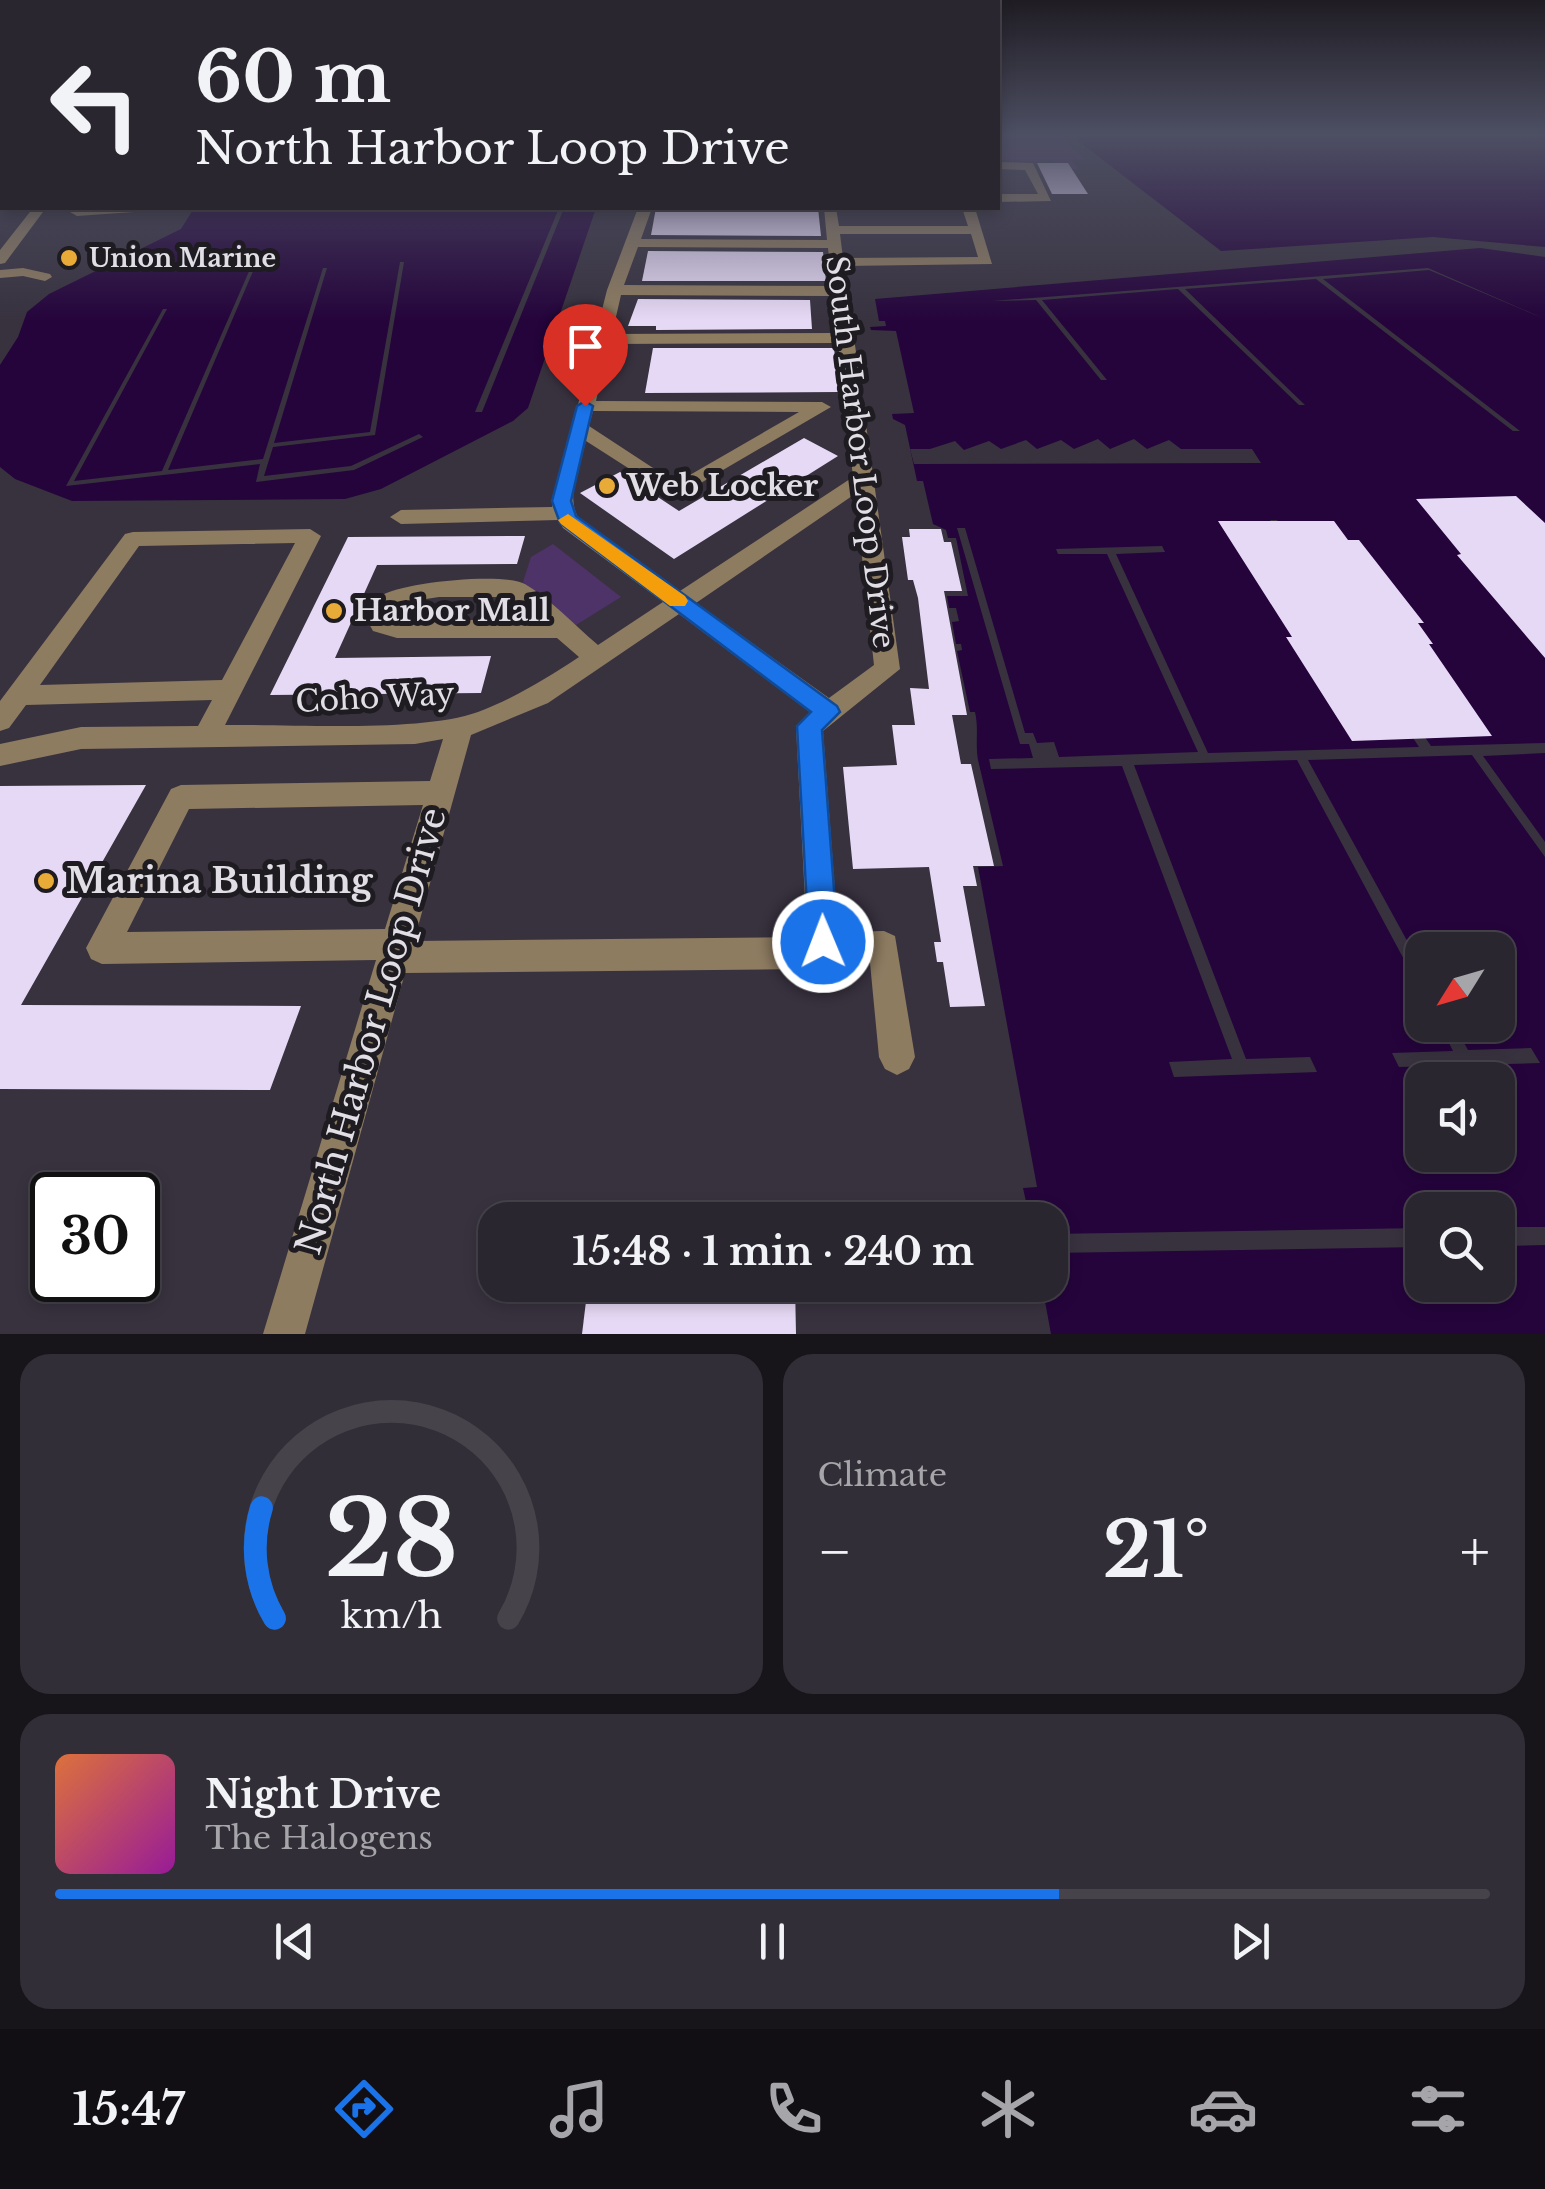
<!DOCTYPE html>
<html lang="en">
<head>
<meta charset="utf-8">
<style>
	:root { --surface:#2a262f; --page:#322e37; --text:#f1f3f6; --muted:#a5a5aa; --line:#46434b; --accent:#1a73e8 }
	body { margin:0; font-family:"Libre Baskerville",serif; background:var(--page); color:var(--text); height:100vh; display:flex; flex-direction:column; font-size:38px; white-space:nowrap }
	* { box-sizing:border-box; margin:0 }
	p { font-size:32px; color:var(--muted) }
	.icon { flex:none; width:55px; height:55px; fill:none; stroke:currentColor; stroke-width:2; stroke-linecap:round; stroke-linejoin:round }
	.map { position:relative; height:1334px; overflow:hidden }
	.details { display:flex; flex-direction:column; gap:20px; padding:20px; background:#17151a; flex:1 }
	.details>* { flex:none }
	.top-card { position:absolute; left:0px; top:0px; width:1000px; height:210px; box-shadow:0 5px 15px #0003,0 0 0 2px var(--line); background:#2a262f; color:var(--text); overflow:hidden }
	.needle { width:65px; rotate:233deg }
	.fabs { position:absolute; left:1405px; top:932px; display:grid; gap:20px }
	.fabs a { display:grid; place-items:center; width:110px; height:110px; border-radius:20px; background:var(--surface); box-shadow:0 5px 15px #0003,0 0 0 2px var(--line); font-size:50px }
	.speed { position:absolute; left:30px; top:1172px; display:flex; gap:20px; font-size:50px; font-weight:700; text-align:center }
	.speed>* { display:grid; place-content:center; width:130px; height:130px; border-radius:50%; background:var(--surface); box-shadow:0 5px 15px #0003,0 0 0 2px var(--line); line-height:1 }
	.speed .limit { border:5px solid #111; border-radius:15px; background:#fff; color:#111 }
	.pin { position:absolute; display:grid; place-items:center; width:85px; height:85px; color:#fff; margin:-102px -42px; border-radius:50% 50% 50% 0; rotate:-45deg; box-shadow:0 0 10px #0007 }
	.pin .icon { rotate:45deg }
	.me { position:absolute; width:110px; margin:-55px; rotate:359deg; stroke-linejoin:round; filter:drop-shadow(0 0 8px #0008) }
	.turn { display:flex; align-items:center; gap:35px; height:210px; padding:0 30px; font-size:45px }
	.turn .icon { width:130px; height:130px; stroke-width:2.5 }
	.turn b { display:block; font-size:70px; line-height:85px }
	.big { font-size:75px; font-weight:700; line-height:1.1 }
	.details .widget { flex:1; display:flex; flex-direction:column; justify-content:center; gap:15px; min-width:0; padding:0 35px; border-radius:30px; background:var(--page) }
	.details .dial { align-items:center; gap:0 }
	.dial svg { height:260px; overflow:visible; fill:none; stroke:var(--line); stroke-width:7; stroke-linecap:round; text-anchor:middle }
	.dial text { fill:var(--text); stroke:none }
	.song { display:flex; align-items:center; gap:30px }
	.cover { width:120px; height:120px; border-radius:15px; background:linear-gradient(135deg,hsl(20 70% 55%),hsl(300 70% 35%)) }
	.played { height:10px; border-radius:5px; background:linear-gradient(90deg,var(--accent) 70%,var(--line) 70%) }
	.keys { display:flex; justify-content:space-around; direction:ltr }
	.heat { display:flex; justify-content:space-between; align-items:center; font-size:55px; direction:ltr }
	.details .tiles { flex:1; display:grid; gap:20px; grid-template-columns:1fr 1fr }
	.widget:last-child { grid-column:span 2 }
	.trip { position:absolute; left:478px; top:1202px; width:590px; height:100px; border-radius:30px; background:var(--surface); box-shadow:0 5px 15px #0003,0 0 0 2px var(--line); font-weight:700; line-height:100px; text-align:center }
	.tab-bar { display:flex; height:160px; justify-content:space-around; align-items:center; background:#110f13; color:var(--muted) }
	.tab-bar .icon { width:70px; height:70px }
	.tab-bar .active { color:var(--accent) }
	.tab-bar b { font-size:45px; color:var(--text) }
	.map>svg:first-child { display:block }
</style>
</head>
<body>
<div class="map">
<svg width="1545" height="1334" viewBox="0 0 1545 1334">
	<rect width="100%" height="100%" fill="#38323f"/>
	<g fill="#4e3368">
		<path d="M998,135H1067L1068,144L1087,160H1071L1079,169H1072L1068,163L998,160Z"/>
		<path d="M553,544L621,597L576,625L523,582L531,557Z"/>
	</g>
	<g fill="#25043c" fill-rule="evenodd">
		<path d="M1079,135H1545V247L1433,237L1221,251L1077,140Z"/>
		<path d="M194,208H596L528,408L513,421L381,489L345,499L72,501L15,479L0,467V365L18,337L27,312L49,294L181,229Z"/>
		<path d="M1480,248L1545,257V1334H1051L1042,1285H1050V1220H1030L1023,1188L1037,1187L978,867L1003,866L978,760C975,743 979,729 975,712H970L957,651L962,650L961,644H956L952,622L959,621L956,608H949L947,596H968L956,538H948L946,530L933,524L923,481H917L905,425L893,419L892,414L914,413L896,331L871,330L870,327L886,326L885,321H879L875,299ZM1422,950H1498V1025H1422ZM1422,1080H1498V1155H1422ZM1422,1210H1498V1285H1422Z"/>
	</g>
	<g fill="#38323f">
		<path d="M559,208H564L482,412H475Z"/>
		<path d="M400,262H404L375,435L273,447L264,476L351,466L419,434L423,437L354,470L256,482L260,464L66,486L163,309H167L74,481L162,471L250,269H254L168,470L263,459L323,268H327L274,443L370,432Z"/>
		<path d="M1428,268L1545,319L1429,270L1323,279L1520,431H1513L1316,279L1185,289L1305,405H1299L1178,289L1042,300L1107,380H1101L1036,300L992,301Z"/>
		<path d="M1061,440L1074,449L1098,439L1110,449L1134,439L1147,449L1169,440L1181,449H1252L1261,463L914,464L910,449H930L955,441L964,450L989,441L1001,449L1026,440L1037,449Z"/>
		<path d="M1270,520H1277L1431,746L1545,743V753L1483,756L1545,842V857L1472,755L1308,760L1422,968V993L1297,760L1134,765L1246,1059L1310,1057L1317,1072L1174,1077L1169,1062L1232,1059L1122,766L991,769L989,759L1033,758L1029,744H1020L957,528H965L1025,733H1033L1037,743L1054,742L1059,757L1198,752L1107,554H1058L1056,549L1162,546L1165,552L1116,554L1208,753L1419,747Z"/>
		<path d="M1440,1025H1454L1468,1050L1531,1048L1540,1063L1399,1067L1392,1053L1453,1051Z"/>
		<path d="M1498,1227H1545V1245L1498,1246Z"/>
		<path d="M1422,1228V1247L1050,1253V1234Z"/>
	</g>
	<g fill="#e6d9f5">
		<path d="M1037,163H1068L1088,194H1052Z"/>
		<path d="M656,208H818L821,236L651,235Z"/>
		<path d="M648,251L823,252L826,281H642Z"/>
		<path d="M638,299L810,300L812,329L656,330V326H628Z"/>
		<path d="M653,348H834L839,392L645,393Z"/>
		<path d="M804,438L838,456L674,559L580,493L620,472L679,511Z"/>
		<path d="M1516,496L1545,523V658L1457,555L1461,554L1416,499Z"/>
		<path d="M1218,521H1334L1348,540H1359L1424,623H1418L1433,644H1429L1492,736L1352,741L1286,637H1292Z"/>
		<path d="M909,529H941L944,542H951L962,591H944L967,715H952L961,764H971L994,866H973L977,886H963L985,1006L950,1007L943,962H937L934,942H941L929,867L853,869L843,767L897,765L892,725H915L910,688L929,689L918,598L913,580H908L902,537H910Z"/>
		<path d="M525,536L517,564L377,565L335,658L491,656L481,693L270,695L348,537Z"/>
		<path d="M146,785L21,1005L301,1006L270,1090L0,1089V786Z"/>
		<path d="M588,1285H795L796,1334H582Z"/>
	</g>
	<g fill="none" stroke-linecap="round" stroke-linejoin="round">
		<g fill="#8e7c61" fill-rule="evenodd">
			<path d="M998,162L1033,163L1051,201L998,202V194H1038L1025,170L998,169Z"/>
			<path d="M33,208H46L5,263L0,264V250Z"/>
			<path d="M141,208L134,212L77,216L70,212L85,208Z"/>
			<path d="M638,208H652L641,239L827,240L824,208H836L839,226H968L962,208H975L992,264L844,266L900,669L823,731L838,932L884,931L895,936L915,1057L909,1069L897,1075L885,1069L879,1057L870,963L820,964L807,969L405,973L305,1334H263L376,960L102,964L91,959L86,948L171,789L181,785L430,781L443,739L415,744L81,749L0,766V744L81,727L198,726L212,700L26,705L9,728L0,731V701L125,534L133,532L310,529L321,536L225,725C292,724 419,733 478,712C515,698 547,678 579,657L557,638H397L373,631L364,615C368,608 372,601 379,597C399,582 504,572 525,584C551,599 575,626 598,645L663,602L563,528L558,520L401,524L390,517L401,510L552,507L607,290ZM840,234H971L978,257L843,258ZM638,247L828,248L832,286L624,285ZM621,295L833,296L837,333L612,334ZM838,343L853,477L680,591L579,519C565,496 580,465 586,441L675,498L831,407L822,402L596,401L609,344ZM593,411L799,412L676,483L589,426ZM855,494L874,665L829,698L696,603ZM295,543L222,680L40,685L139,546ZM439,597H510L538,620H397L388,616L406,602ZM679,614L810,712L796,727L807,937L414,941L471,735L548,703ZM423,805L385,929L127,932L189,809Z"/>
			<path d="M23,268L50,274L52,277L45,281L23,276L0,278V270Z"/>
		</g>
	</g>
	<linearGradient id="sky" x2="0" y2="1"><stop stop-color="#1f1c23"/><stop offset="0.42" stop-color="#4d4f63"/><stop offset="1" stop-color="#4d4f63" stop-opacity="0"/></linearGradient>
	<rect width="1545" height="321" fill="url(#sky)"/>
	<path fill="#1a73e8" stroke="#114b97" stroke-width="2.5" d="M585,401L593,406L571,501L576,516L837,706L840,712L822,730L838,942L834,951L823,955L813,951L809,942L797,726L811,712L560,523L552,501L577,406Z"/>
	<path fill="#f59e0b" d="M568,514L685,596L688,601L685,606H670L561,524L558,520Z"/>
	<g fill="#e9ab38" stroke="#1e1b21" stroke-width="4">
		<circle cx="69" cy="258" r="10"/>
		<circle cx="607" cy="486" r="10"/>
		<circle cx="334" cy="611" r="10"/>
		<circle cx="46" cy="881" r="10"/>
	</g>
	<g text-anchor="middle" stroke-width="10" stroke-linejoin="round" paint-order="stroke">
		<g font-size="25" font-weight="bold" fill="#e2dee6" stroke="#1e1b21" text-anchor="start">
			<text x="89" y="267">Union Marine</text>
		</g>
		<g font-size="30" fill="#e2dee6" stroke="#1e1b21">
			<text transform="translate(860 452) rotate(83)" y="10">South Harbor Loop Drive</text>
			<text transform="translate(375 698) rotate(-3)" y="10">Coho Way</text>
		</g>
		<g font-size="30" font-weight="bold" fill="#e2dee6" stroke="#1e1b21" text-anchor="start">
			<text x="627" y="496">Web Locker</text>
			<text x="354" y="621">Harbor Mall</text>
		</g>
		<g font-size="35" font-weight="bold" fill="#e2dee6" stroke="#1e1b21" text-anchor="start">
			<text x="66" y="893">Marina Building</text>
		</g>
		<g font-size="35" fill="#e2dee6" stroke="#1e1b21">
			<text transform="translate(371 1031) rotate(-74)" y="12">North Harbor Loop Drive</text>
		</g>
	</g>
</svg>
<div class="fabs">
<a><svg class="needle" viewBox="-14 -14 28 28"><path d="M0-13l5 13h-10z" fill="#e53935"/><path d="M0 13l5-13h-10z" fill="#a5a5aa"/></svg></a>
<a><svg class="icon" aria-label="sound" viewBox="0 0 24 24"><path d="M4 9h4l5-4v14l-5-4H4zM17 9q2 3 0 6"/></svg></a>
<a><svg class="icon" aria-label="search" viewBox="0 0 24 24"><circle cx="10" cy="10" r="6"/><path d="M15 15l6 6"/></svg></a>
</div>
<div class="speed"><div class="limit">30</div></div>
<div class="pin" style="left:585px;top:406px;background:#d93025"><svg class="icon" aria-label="arrive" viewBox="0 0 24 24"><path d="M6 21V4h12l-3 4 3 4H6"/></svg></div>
<svg class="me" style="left:823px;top:942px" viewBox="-20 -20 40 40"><circle r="17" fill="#1a73e8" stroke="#fff" stroke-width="3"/><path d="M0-11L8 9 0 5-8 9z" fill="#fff"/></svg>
<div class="trip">15:48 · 1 min · 240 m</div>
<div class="top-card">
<div class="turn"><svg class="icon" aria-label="left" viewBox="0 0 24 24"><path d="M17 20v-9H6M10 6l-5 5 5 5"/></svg><div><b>60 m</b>North Harbor Loop Drive</div></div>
</div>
</div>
<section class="details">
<div class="tiles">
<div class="widget dial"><svg viewBox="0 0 100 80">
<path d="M14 69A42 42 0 1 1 86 69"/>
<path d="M14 69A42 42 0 0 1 10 35" stroke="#1a73e8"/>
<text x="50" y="56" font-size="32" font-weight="700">28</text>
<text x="50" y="72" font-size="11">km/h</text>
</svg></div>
<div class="widget"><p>Climate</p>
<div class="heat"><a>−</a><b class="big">21°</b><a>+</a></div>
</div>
<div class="widget">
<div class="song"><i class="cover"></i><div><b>Night Drive</b><p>The Halogens</p></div></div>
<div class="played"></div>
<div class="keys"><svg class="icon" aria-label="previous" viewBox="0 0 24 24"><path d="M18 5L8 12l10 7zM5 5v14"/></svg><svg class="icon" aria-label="pause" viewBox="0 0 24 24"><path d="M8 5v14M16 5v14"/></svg><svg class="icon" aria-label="next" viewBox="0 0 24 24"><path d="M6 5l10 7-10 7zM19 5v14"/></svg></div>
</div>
</div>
</section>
<nav class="tab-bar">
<b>15:47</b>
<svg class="icon active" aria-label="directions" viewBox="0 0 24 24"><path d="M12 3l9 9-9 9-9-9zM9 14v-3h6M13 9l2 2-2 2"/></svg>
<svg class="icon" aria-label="music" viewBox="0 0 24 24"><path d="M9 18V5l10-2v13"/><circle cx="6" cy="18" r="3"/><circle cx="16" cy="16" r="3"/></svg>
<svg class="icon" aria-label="phone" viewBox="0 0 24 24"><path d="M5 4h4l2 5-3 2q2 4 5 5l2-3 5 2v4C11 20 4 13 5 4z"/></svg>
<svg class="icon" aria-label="climate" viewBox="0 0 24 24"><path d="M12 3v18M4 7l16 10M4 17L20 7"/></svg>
<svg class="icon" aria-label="car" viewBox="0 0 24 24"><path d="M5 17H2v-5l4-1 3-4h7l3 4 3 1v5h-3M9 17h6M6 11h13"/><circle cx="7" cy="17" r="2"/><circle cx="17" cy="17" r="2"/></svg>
<svg class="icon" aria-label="filters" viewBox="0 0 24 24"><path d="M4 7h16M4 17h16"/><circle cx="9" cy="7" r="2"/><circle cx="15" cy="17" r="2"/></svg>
</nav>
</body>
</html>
